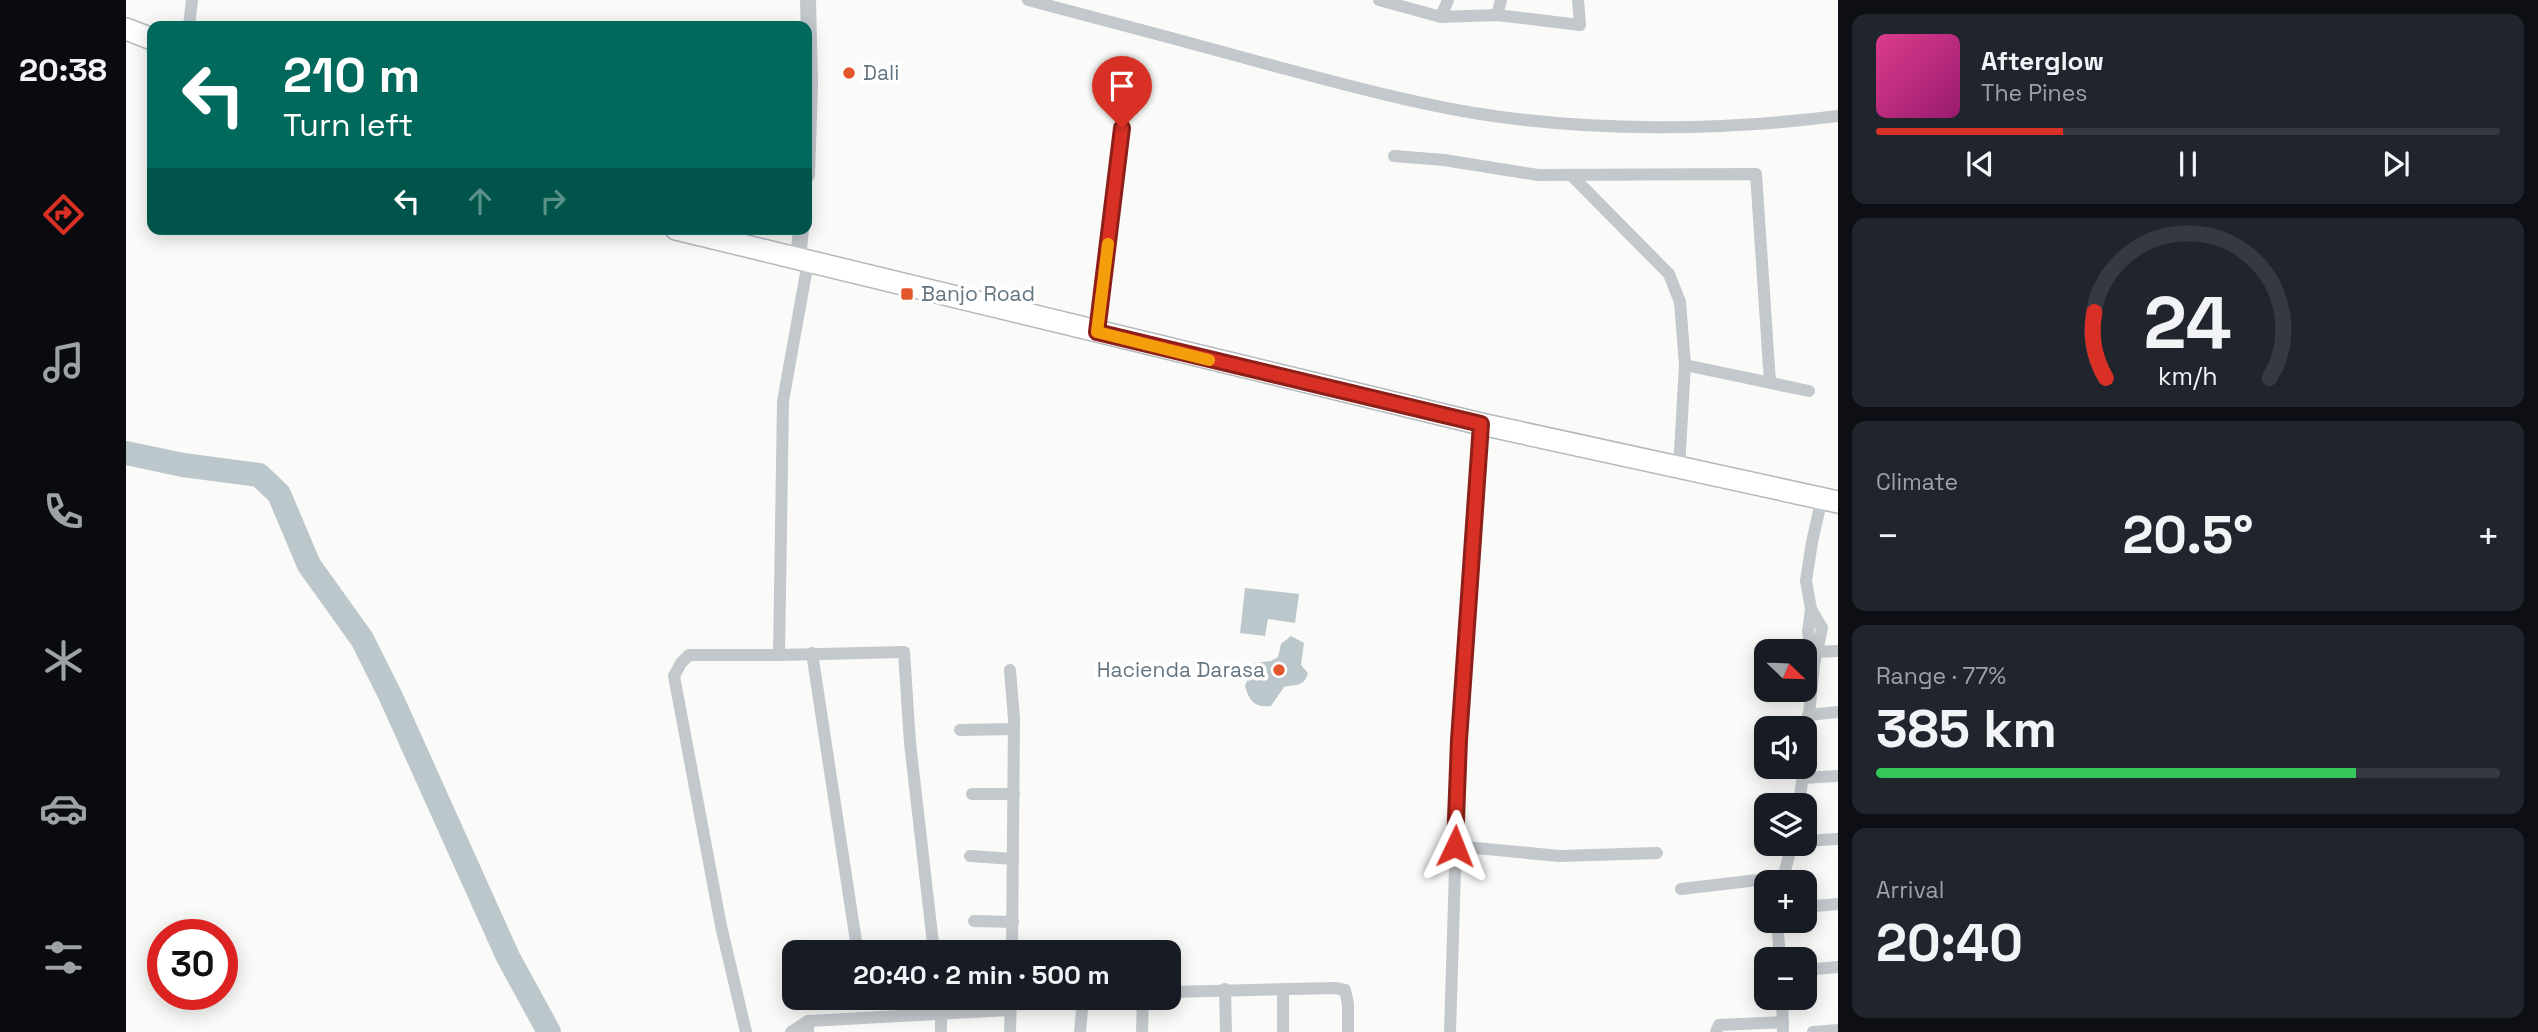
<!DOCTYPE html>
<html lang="en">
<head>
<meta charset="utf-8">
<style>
	:root { --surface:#171b24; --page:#20242c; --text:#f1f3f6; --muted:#9ea1a6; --line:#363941; --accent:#d93025 }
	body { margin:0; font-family:"Space Grotesk",sans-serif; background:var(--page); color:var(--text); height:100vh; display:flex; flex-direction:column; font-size:26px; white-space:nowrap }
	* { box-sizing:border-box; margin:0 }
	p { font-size:23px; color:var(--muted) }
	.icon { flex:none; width:38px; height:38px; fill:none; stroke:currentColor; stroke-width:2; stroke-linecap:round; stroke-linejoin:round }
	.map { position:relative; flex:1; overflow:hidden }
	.sheet { display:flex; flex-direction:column; gap:14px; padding:14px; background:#0d0f14; width:700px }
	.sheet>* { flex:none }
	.hud { position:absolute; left:21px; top:21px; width:665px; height:214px; border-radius:14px; box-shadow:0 4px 18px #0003; background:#00695c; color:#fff; overflow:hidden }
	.needle { width:46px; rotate:113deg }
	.buttons { position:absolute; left:1628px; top:639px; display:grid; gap:14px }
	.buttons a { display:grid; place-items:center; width:63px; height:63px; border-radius:14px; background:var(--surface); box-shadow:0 4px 18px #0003; font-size:35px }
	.speed { position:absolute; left:21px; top:919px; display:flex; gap:14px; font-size:35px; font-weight:700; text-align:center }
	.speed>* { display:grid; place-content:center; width:91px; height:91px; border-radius:50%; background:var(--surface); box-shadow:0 4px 18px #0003; line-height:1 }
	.speed .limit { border:10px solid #d22; background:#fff; color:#111 }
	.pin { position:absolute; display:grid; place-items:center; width:60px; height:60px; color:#fff; margin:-72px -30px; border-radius:50% 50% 50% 0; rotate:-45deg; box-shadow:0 0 7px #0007 }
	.pin .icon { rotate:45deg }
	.me { position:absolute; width:77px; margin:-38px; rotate:2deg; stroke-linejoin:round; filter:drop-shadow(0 0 5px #0008) }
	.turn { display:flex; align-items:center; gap:24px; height:147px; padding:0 21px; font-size:32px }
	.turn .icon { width:91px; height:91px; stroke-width:2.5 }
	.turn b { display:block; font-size:49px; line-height:60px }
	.lanes { display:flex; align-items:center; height:66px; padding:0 21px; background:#0003; justify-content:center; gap:35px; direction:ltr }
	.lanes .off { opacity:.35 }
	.big { font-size:52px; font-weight:800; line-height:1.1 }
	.sheet .widget { flex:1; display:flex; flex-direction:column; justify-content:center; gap:10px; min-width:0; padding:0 24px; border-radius:14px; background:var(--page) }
	.sheet .dial { align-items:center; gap:0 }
	.dial svg { height:182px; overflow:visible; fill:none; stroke:var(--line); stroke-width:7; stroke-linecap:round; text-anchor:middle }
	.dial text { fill:var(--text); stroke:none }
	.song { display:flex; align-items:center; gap:21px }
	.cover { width:84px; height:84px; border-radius:10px; background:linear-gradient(135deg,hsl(330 70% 55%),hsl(320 70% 35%)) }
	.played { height:7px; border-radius:4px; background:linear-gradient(90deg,var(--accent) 30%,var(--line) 30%) }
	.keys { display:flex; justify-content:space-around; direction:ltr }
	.heat { display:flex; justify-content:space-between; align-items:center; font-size:38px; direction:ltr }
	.charge { height:10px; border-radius:5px; background:linear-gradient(90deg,#34c759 77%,var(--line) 0) }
	.trip { position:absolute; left:656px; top:940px; width:399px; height:70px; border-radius:14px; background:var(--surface); box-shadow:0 4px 18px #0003; font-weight:800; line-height:70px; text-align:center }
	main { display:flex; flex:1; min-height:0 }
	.menu { display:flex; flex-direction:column; width:126px; justify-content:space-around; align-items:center; background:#090b0e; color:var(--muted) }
	.menu .icon { width:49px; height:49px }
	.menu .active { color:var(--accent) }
	.menu b { font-size:32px; color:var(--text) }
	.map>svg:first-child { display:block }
</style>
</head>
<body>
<main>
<nav class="menu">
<b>20:38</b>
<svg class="icon active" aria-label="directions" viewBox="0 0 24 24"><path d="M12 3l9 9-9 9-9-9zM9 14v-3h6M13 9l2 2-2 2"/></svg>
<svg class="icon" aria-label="music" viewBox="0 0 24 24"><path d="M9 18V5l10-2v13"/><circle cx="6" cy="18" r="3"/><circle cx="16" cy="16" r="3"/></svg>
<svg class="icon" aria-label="phone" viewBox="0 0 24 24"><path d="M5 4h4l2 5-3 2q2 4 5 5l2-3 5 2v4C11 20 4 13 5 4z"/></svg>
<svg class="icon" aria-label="climate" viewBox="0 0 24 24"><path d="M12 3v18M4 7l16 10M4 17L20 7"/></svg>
<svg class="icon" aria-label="car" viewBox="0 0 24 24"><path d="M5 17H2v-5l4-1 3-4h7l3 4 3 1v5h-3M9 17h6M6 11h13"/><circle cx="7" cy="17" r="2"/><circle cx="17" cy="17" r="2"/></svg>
<svg class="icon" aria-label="filters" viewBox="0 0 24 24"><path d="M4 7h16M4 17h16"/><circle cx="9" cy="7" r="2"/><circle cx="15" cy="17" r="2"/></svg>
</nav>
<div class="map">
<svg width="1712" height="1032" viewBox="0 0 1712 1032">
	<rect width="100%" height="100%" fill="#fafaf8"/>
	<g fill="#bbc7cb">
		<path d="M1119,588L1173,594L1169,623L1142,619L1139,636L1114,633Z"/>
		<path d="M1165,636L1178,643L1175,665L1182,673C1178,687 1171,684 1158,687L1145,706C1129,708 1123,701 1119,686L1128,663L1145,661L1152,657L1155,644Z"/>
	</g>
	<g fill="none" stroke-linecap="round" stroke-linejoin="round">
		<path stroke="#bbc7cb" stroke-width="24" d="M0,453L57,465L133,475L153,494L183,565L236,639L265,697L382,957L423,1032"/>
		<defs>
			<g id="trunk">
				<path d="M0,29L26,39"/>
				<path d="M550,229L1355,424L1712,502"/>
			</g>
		</defs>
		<use href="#trunk" stroke="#b4b9bd" stroke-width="24"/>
		<g stroke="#c3c8cc" stroke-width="12">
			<path d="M902,0C985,22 1069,44 1152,67C1217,84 1282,102 1348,113C1464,132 1595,131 1712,116"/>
			<path d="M1253,0L1315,17L1371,15L1454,25L1452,0"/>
			<path d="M1371,15L1375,0"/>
			<path d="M1315,17L1322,0"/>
			<path d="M63,26L66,0"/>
			<path d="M1268,156L1318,160L1412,175L1630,174L1644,382"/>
			<path d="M1446,176L1543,274L1554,302L1559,365L1553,468"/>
			<path d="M971,332L996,128"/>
			<path d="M1559,365L1683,391"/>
			<path d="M1686,652L1712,651"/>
			<path d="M686,653L731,948"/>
			<path d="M653,655L778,652L784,743L808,952"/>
			<path d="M1688,665L1682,632L1685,609L1680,581L1686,542L1696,498"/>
			<path d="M884,670L888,719L886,952"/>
			<path d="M1682,715L1712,712"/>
			<path d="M834,730L888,729"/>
			<path d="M1678,763L1688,665L1696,628L1685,609"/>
			<path d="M1677,778L1712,776"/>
			<path d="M846,794H888"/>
			<path d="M1673,805L1678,766"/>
			<path d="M1678,841L1712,839"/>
			<path d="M1329,846L1433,856L1531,853"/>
			<path d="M844,856L887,859"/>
			<path d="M1656,882L1666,844"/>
			<path d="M1555,889L1657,877"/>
			<path d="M1678,907L1712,904"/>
			<path d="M1651,920L1654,959"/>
			<path d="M848,921L887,922"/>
			<path d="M1678,970L1712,967"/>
			<path d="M1099,989L1100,1032"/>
			<path d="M1043,992L1209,988L1219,990L1222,1004V1032"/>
			<path d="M1656,998L1657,1032"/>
			<path d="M620,1032L595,926L548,676L555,663L563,655H653L657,401L682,262"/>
			<path d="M665,1032L682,1021"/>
			<path d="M682,1032V1021L884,1010"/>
			<path d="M815,1032V1012"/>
			<path d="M884,1032L885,998"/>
			<path d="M954,1032L957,998"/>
			<path d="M1016,1032L1017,998"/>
			<path d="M1157,1032V989"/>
			<path d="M1324,1032L1333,740L1355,424"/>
			<path d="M1590,1032L1593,1025L1657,1022"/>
			<path d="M1687,1032L1712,1030"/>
		</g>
		<g stroke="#c3c8cc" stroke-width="16">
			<path d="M681,175L684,84L682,0"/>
			<path d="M672,260L675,229"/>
		</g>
		<use href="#trunk" stroke="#fff" stroke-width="21"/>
	</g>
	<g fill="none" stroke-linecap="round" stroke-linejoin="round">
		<defs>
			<path id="route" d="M996,128L971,332L1355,424L1333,740L1329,846"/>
		</defs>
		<use href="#route" stroke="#8d1f18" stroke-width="18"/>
		<use href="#route" stroke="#d93025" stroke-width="12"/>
		<path stroke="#f59e0b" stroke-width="12" d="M982,244L971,332L1083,360"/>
	</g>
	<g fill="#e4572e" stroke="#fff" stroke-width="2.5">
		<circle cx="723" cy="73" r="7"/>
		<rect x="774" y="287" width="14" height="14" rx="3.5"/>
		<circle cx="1153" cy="670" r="7"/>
	</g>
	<g text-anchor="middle" stroke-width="7" stroke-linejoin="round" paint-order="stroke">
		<g font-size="21" fill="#657683" stroke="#fff" text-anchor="start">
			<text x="737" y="80">Dali</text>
			<text x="795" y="301">Banjo Road</text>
			<text x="1139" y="677" text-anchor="end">Hacienda Darasa</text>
		</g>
	</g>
</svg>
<div class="buttons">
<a><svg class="needle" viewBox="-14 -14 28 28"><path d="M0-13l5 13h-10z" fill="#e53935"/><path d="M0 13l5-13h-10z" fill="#9ea1a6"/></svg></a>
<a><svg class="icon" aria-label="sound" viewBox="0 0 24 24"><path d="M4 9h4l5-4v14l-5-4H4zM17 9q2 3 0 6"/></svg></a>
<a><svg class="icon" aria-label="layers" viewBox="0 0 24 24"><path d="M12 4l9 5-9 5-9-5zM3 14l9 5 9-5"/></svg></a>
<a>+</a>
<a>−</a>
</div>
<div class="speed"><div class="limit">30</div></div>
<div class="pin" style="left:996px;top:128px;background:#d93025"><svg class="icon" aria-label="arrive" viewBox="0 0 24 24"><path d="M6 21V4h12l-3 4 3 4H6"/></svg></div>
<svg class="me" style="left:1329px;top:846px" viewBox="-20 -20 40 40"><path d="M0-17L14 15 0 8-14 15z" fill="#d93025" stroke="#fff" stroke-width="4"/></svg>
<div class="trip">20:40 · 2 min · 500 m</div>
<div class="hud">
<div class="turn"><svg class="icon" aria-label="left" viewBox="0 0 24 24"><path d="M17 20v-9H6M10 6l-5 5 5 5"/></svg><div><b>210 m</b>Turn left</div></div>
<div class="lanes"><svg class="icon" aria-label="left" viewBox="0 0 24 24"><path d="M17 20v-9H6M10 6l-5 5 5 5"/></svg><svg class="icon off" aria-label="ahead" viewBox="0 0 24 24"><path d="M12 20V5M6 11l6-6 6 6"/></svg><svg class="icon off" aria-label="right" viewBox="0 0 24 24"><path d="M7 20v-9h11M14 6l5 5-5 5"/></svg></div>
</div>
</div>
<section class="sheet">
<div class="widget">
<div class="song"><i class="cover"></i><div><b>Afterglow</b><p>The Pines</p></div></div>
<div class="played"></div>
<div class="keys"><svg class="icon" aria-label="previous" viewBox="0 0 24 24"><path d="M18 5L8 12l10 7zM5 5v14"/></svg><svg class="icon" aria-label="pause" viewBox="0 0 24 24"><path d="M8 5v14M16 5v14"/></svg><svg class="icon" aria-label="next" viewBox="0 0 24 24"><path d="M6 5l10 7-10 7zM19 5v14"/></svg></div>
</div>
<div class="widget dial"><svg viewBox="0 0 100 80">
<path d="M14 69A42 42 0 1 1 86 69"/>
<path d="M14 69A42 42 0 0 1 9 40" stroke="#d93025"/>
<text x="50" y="56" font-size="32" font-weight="700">24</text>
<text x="50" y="72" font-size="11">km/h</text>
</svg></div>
<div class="widget"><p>Climate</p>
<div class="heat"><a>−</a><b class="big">20.5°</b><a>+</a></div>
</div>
<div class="widget"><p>Range · 77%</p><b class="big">385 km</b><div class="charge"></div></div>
<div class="widget"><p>Arrival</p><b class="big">20:40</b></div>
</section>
</main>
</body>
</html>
